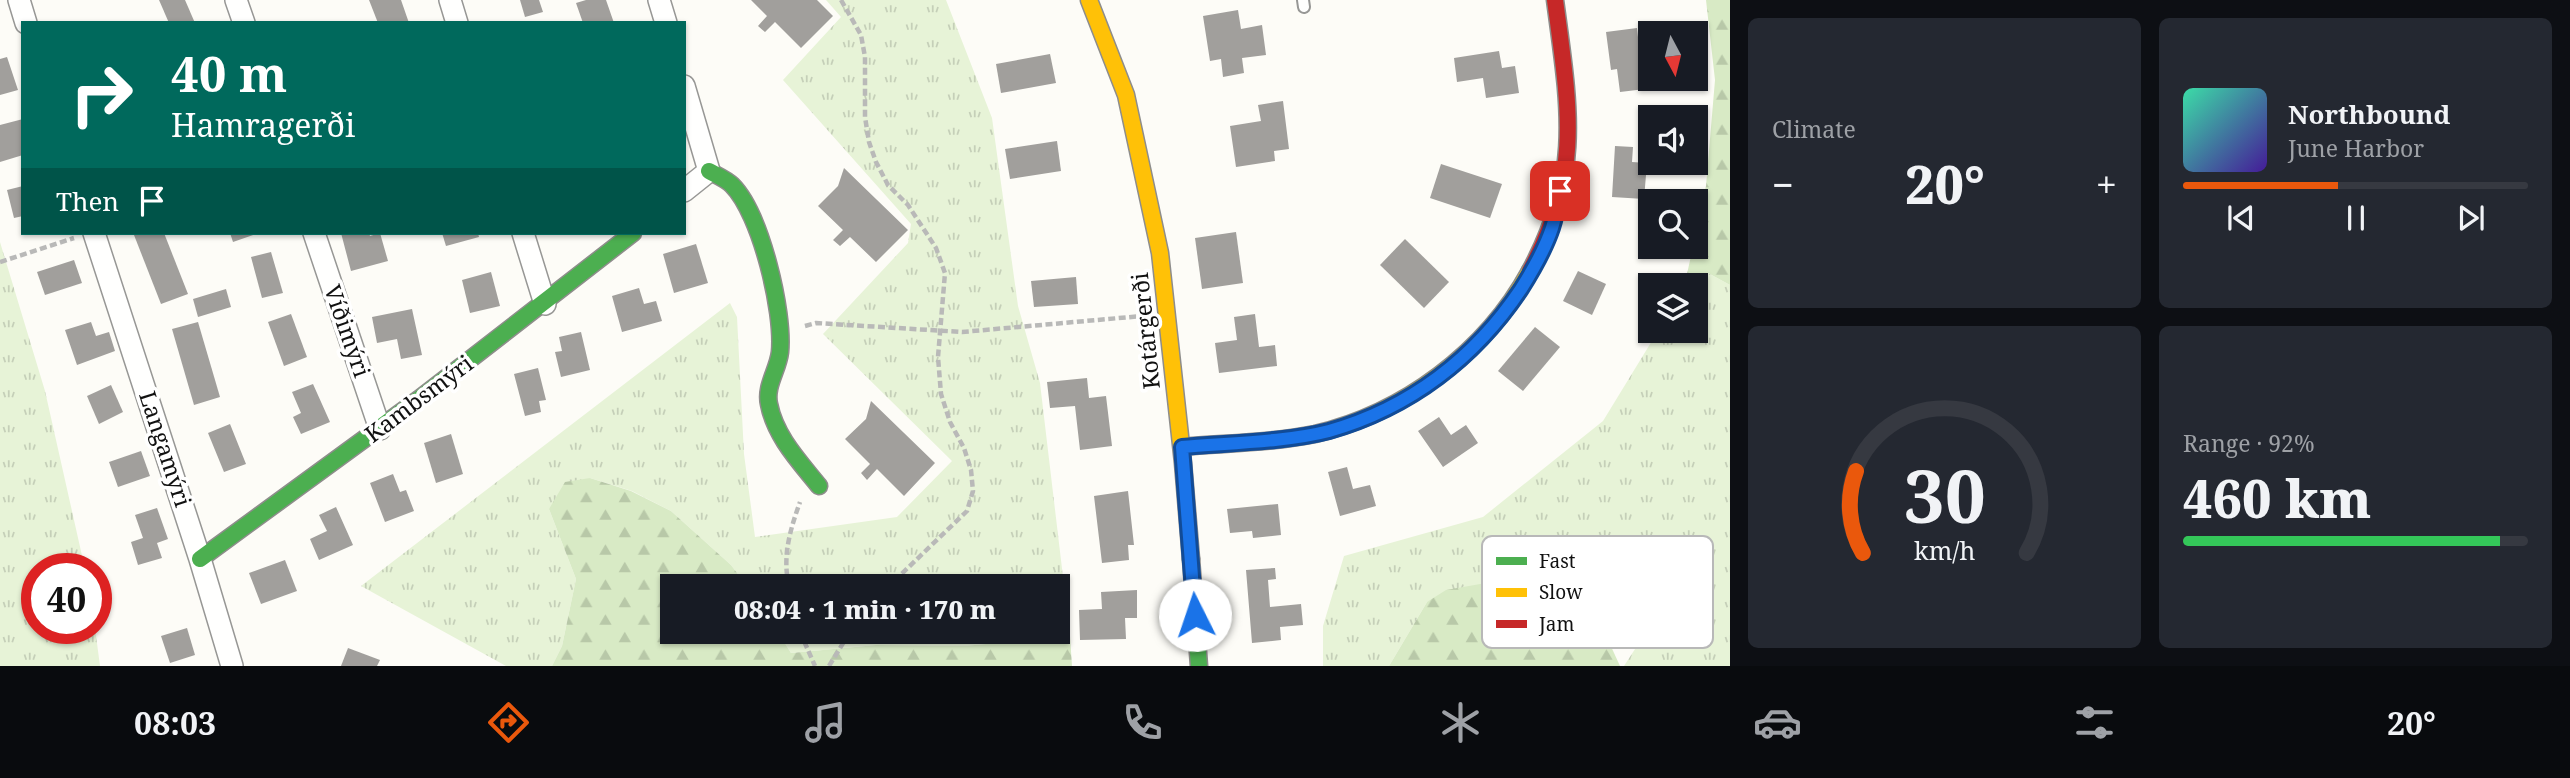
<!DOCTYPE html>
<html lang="en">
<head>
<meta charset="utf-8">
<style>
	:root { --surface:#171b24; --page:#242831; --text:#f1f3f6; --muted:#9ea1a6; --line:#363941; --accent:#ea580c }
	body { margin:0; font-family:"Noto Serif",serif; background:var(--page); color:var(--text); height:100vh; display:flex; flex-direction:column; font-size:26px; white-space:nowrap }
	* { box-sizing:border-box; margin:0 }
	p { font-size:23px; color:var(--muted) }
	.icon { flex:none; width:38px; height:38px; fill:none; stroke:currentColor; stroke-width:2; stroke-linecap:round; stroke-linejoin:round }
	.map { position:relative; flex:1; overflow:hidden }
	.details { display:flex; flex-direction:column; gap:18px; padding:18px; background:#0d0f14; width:840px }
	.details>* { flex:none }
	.guide { position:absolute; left:21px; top:21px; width:665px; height:214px; border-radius:0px; box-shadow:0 2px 5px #0004; background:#00695c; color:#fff; overflow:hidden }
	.needle { width:46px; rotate:173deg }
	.controls { position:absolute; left:1638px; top:21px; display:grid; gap:14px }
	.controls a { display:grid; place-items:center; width:70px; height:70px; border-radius:0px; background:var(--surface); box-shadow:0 2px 5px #0004; font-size:35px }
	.speed { position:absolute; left:21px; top:553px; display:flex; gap:14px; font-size:35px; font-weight:700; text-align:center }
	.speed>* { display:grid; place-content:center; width:91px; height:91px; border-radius:50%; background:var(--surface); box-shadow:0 2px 5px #0004; line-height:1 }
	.speed .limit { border:10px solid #d22; background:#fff; color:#111 }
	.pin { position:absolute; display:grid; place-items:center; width:60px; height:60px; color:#fff; margin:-30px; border-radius:14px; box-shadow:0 4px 10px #0006 }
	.me { position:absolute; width:77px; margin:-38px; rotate:356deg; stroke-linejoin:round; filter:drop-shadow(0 0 5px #0008) }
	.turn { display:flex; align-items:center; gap:24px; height:147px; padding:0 35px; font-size:32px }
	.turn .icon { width:91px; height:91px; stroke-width:2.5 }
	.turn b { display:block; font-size:49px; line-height:60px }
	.then { display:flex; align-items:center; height:66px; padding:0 35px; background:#0003; gap:14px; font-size:26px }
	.big { font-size:52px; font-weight:800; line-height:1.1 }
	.details .widget { flex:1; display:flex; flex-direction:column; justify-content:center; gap:10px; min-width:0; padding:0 24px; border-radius:10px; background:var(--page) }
	.details .dial { align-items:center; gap:0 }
	.dial svg { height:182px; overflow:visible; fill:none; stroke:var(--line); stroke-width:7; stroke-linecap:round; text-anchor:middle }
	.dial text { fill:var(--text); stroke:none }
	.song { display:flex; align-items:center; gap:21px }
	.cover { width:84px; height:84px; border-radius:10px; background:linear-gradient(135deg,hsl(160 70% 55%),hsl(260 70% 35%)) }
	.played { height:7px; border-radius:4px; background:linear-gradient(90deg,var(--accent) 45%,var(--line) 45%) }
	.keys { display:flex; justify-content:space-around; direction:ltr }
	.heat { display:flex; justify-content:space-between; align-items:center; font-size:38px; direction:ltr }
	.charge { height:10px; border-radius:5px; background:linear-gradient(90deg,#34c759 92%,var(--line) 0) }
	.details .tiles { flex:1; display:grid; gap:18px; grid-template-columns:repeat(2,1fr) }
	.trip { position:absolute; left:660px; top:574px; width:410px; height:70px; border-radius:0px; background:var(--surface); box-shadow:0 2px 5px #0004; font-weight:800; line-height:70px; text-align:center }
	.tab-bar { display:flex; height:112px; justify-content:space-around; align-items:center; background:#090b0e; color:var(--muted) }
	.tab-bar .icon { width:49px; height:49px }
	.tab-bar .selected { color:var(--accent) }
	.tab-bar b { font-size:32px; color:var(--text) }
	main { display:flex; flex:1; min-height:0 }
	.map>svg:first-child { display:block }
</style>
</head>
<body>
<main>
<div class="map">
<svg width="1730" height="666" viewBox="0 0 1730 666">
	<defs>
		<pattern id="grass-tufts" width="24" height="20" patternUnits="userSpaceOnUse" patternTransform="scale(1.75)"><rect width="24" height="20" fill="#e7f3d7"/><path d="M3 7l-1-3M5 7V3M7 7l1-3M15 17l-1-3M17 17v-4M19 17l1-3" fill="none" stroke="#c5cfb8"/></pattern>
		<pattern id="forest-firs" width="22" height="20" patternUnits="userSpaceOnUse" patternTransform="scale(1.75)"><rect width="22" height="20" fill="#d8eac5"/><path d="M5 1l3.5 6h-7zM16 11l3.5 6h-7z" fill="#b8c8a8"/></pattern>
	</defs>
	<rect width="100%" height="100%" fill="#fdfcf7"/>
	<g fill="url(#grass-tufts)">
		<path d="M826,0H946L992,118L1018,306L1040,383L1070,636L964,646L876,645L791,653L778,632H1057V586H747L731,565L671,511L632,491L590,478L549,509L576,579L562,646L552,666H506L361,586L730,303L737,317L744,454L755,537L897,517L952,461L823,334L908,243L911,224L783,80L841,17Z"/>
		<path d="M0,242L45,391L85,569H37V628H95L100,666H0Z"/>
		<path d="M1708,273L1730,285V666H1624L1648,629H1603L1570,599L1536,583L1427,602L1389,666H1323V626L1344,556L1483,517L1603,421L1658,331H1696V285H1685L1687,274Z"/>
	</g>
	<g fill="url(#forest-firs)">
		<path d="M1706,0H1730V285L1708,273L1687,274L1693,247H1696V233L1706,186L1715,80Z"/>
		<path d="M590,478L631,491L671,511L731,565L747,586H672V632H778L791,653L876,645L964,646L1070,636L1072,666H552L562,646L576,579L549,509L565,482Z"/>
		<path d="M1503,580L1536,583L1570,600L1603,629L1620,666H1389L1427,602L1446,590Z"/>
	</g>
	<g fill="#a19f9c">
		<path d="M159,0H185L195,23H169Z"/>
		<path d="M369,0H401L409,23H378Z"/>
		<path d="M520,0H539L543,12L525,17Z"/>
		<path d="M586,0H606L614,23H583L576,3Z"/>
		<path d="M751,0H817L833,16L801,48L775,22L765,32L758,26L767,16Z"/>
		<path d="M1238,10L1241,29L1262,25L1266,55L1242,58L1244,73L1223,77L1221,59L1210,61L1203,16Z"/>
		<path d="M1637,28L1641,64L1650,63V79H1661L1662,87L1620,92L1617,69L1611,70L1606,32Z"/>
		<path d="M1499,51L1502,68L1515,66L1519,93L1486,98L1483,78L1457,82L1454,58Z"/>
		<path d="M1050,54L1056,83L1001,93L996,64Z"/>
		<path d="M7,57L18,90L0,95V59Z"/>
		<path d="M1283,101L1289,149L1274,151L1275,161L1236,167L1230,126L1261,121L1258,105Z"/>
		<path d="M23,119V155L0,162V125Z"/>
		<path d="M1057,141L1061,171L1010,179L1005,149Z"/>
		<path d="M1615,146L1633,147L1632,162L1647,163L1644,199L1612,197Z"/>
		<path d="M1441,164L1502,184L1490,218L1430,198Z"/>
		<path d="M844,168L908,230L876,262L850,237L840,246L833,240L843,230L818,206L838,186Z"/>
		<path d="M23,186V216L14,218L7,190Z"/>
		<path d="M1236,232L1243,283L1202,289L1195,238Z"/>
		<path d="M141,233H164L188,294L161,304L134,235Z"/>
		<path d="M230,233H259L233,242Z"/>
		<path d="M341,233H369L370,236L380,233L388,261L351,271Z"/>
		<path d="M442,233H478L479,237L446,246Z"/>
		<path d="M1405,239L1449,282L1424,308L1380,265Z"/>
		<path d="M696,244L708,283L674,293L663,254Z"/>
		<path d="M271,252L283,293L262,298L251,257Z"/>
		<path d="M74,260L82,283L45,295L37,272Z"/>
		<path d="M1578,271L1606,284L1592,315L1563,301Z"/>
		<path d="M491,272L500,306L470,313L462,280Z"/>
		<path d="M1076,277L1078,304L1034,307L1031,281Z"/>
		<path d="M639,288L644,304L656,301L662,321L622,332L612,296Z"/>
		<path d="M226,289L231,307L198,317L193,299Z"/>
		<path d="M412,309L422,355L401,359L397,339L377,343L372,317Z"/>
		<path d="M291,314L307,357L284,366L268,322Z"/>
		<path d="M1255,314L1259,347L1275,345L1277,366L1219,373L1215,343L1237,340L1234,317Z"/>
		<path d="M91,322L96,336L109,332L115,351L77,365L65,330Z"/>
		<path d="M198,322L220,397L194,405L172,329Z"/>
		<path d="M1535,327L1560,347L1523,391L1498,371Z"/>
		<path d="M581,332L590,370L561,377L555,352L562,351L559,337Z"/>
		<path d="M538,368L546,400L539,401L541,412L525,416L514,374Z"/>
		<path d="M1087,378L1089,398L1106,396L1112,446L1080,450L1075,406L1050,408L1047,382Z"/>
		<path d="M313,384L330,422L301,434L293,417L301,413L292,392Z"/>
		<path d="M111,385L123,412L99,424L87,396Z"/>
		<path d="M871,401L935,463L904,496L877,469L867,480L861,473L870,464L845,439L866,419Z"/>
		<path d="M1439,417L1451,435L1466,425L1478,443L1443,467L1418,431Z"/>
		<path d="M230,424L246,464L224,472L208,433Z"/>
		<path d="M451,434L463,474L436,483L424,443Z"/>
		<path d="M141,451L150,476L118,487L109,462Z"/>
		<path d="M1347,467L1353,489L1370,485L1376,506L1340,516L1328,472Z"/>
		<path d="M393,474L400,492L406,490L414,511L385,522L370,483Z"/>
		<path d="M1128,491L1134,545H1128L1129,560L1102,563L1094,496Z"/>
		<path d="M1278,504L1281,535L1253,538L1252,531L1230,533L1227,509Z"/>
		<path d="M336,507L353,545L319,560L310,539L327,531L319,515Z"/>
		<path d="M157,508L168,539L157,543L162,558L138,565L131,542L143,538L135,515Z"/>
		<path d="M285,560L297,591L261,604L249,573Z"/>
		<path d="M1275,568L1276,579L1268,580L1270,607L1301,604L1303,625L1280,627L1281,640L1252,643L1246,570Z"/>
		<path d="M1137,590V618H1125L1126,639L1080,640L1079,610L1102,609L1101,592Z"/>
		<path d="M187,628L195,655L170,663L161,636Z"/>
		<path d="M348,648L380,660L377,666H341Z"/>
	</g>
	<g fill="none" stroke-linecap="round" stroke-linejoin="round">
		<defs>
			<path id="lane" d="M1303,0L1304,7"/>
			<g id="street">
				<path d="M19,0L26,23"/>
				<path d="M236,0L244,23"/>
				<path d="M450,0L457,23"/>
				<path d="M659,0L666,23"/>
				<path d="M684,86L709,171L684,191"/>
				<path d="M94,233L200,559L232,666"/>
				<path d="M314,233L380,429"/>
				<path d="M523,233L545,304"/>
			</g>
			<g id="fast">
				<path d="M709,171C716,175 726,179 732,185C761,214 784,312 780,352C778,370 765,386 769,404C775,436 799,461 819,486"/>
				<path d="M200,559L419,399L633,233"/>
				<path d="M1191,559L1199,666"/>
			</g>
			<g id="slow">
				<path d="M1089,0L1126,95L1160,253L1183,463L1191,559"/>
				<path d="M1182,447C1226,443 1271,443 1315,434C1404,413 1486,352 1530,271"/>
			</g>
			<path id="jam" d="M1530,271C1583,173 1569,105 1555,0"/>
		</defs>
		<use href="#lane" stroke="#979795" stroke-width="14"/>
		<use href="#street" stroke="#979795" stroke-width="24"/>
		<use href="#fast" stroke="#8e8d8b" stroke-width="19"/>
		<use href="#slow" stroke="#8e8d8b" stroke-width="19"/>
		<use href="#jam" stroke="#8e8d8b" stroke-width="19"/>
		<g stroke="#b9b9b8" stroke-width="4.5" stroke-dasharray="7 3.5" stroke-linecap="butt">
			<path d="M841,0L861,35L865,57V117L869,142L876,162L888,185L908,205L936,248L945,273L938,357L941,394L950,422L964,448L971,470L973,491L967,511L889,586"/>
			<path d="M0,262L74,238"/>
			<path d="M805,326L816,323L962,332L1142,316"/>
			<path d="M789,586C782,557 790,530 800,502"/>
			<path d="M800,632L815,666"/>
			<path d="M829,666L850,632"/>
		</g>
		<use href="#lane" stroke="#fffffe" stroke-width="10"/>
		<use href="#street" stroke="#fffffe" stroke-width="21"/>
		<use href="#fast" stroke="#4caf50" stroke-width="16"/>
		<use href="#slow" stroke="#ffc107" stroke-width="16"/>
		<use href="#jam" stroke="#c62828" stroke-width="16"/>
	</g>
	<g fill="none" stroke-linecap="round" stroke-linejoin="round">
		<defs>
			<path id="route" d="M1195,615L1182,447C1226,443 1287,442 1329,431C1410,408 1475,358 1521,289C1533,270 1545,249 1552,228C1556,216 1558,203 1560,191"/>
		</defs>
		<use href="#route" stroke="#114b97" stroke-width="18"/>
		<use href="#route" stroke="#1a73e8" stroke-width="12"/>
	</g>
	<g text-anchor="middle" stroke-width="7" stroke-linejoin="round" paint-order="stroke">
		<g font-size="23" fill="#111" stroke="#fff">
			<text transform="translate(347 331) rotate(71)" y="8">Víðimýri</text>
			<text transform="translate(1146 331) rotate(-96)" y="8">Kotárgerði</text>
			<text transform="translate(419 399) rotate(-37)" y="8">Kambsmýri</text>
			<text transform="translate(165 449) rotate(72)" y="8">Langamýri</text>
		</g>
	</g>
	<rect x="1482" y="536" width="231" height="112" rx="10" fill="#fff" stroke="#b8b8b8" stroke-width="2"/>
	<rect x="1496" y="557" width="31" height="8" fill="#4caf50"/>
	<rect x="1496" y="588" width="31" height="9" fill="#ffc107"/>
	<rect x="1496" y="620" width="31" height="8" fill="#c62828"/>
	<g font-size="19" fill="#111">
		<text x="1539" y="568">Fast</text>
		<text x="1539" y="599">Slow</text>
		<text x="1539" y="631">Jam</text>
	</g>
</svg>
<div class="controls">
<a><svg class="needle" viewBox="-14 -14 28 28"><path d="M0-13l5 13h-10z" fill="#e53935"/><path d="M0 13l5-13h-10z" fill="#9ea1a6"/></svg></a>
<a><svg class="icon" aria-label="sound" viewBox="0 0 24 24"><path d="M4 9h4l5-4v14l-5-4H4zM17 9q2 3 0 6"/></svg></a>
<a><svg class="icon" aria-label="search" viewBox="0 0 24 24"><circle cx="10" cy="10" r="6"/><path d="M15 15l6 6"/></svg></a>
<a><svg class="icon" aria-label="layers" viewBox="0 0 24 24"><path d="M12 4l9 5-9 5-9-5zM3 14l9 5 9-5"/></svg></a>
</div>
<div class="speed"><div class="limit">40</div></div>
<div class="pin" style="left:1560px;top:191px;background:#d93025"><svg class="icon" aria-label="arrive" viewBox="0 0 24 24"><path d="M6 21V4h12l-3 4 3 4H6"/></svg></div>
<svg class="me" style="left:1195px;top:615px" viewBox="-20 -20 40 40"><circle r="19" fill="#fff"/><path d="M0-13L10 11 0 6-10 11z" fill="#1a73e8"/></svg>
<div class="trip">08:04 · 1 min · 170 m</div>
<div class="guide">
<div class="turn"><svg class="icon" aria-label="right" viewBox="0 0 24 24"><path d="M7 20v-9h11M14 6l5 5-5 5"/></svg><div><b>40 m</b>Hamragerði</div></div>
<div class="then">Then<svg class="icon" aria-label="arrive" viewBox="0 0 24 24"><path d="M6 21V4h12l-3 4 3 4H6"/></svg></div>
</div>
</div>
<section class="details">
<div class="tiles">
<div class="widget"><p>Climate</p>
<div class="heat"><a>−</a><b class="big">20°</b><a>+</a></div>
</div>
<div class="widget">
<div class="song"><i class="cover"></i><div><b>Northbound</b><p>June Harbor</p></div></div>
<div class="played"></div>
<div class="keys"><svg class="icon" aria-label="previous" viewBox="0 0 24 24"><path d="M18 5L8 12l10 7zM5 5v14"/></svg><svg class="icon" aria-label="pause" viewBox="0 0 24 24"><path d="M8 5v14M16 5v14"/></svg><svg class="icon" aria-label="next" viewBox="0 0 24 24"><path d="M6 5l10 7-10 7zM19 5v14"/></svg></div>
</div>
<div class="widget dial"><svg viewBox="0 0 100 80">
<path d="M14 69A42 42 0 1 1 86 69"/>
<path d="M14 69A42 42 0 0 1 11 33" stroke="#ea580c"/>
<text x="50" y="56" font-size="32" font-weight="700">30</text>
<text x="50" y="72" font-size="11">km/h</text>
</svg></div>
<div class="widget"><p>Range · 92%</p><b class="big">460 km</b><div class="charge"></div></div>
</div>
</section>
</main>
<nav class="tab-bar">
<b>08:03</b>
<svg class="icon selected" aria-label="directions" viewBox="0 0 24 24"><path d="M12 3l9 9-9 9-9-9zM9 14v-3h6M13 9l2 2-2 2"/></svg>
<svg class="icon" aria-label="music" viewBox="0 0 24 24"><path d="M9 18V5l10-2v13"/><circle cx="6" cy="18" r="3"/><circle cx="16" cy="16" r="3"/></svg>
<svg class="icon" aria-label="phone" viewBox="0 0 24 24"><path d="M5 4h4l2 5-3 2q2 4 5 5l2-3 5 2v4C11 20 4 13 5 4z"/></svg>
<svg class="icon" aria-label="climate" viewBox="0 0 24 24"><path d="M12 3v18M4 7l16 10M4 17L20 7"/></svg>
<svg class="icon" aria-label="car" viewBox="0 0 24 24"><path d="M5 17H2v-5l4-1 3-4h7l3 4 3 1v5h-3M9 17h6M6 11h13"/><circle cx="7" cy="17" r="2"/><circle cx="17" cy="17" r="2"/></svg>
<svg class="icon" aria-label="filters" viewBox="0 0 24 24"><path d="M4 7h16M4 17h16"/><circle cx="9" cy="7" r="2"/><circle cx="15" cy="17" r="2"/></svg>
<b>20°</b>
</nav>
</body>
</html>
